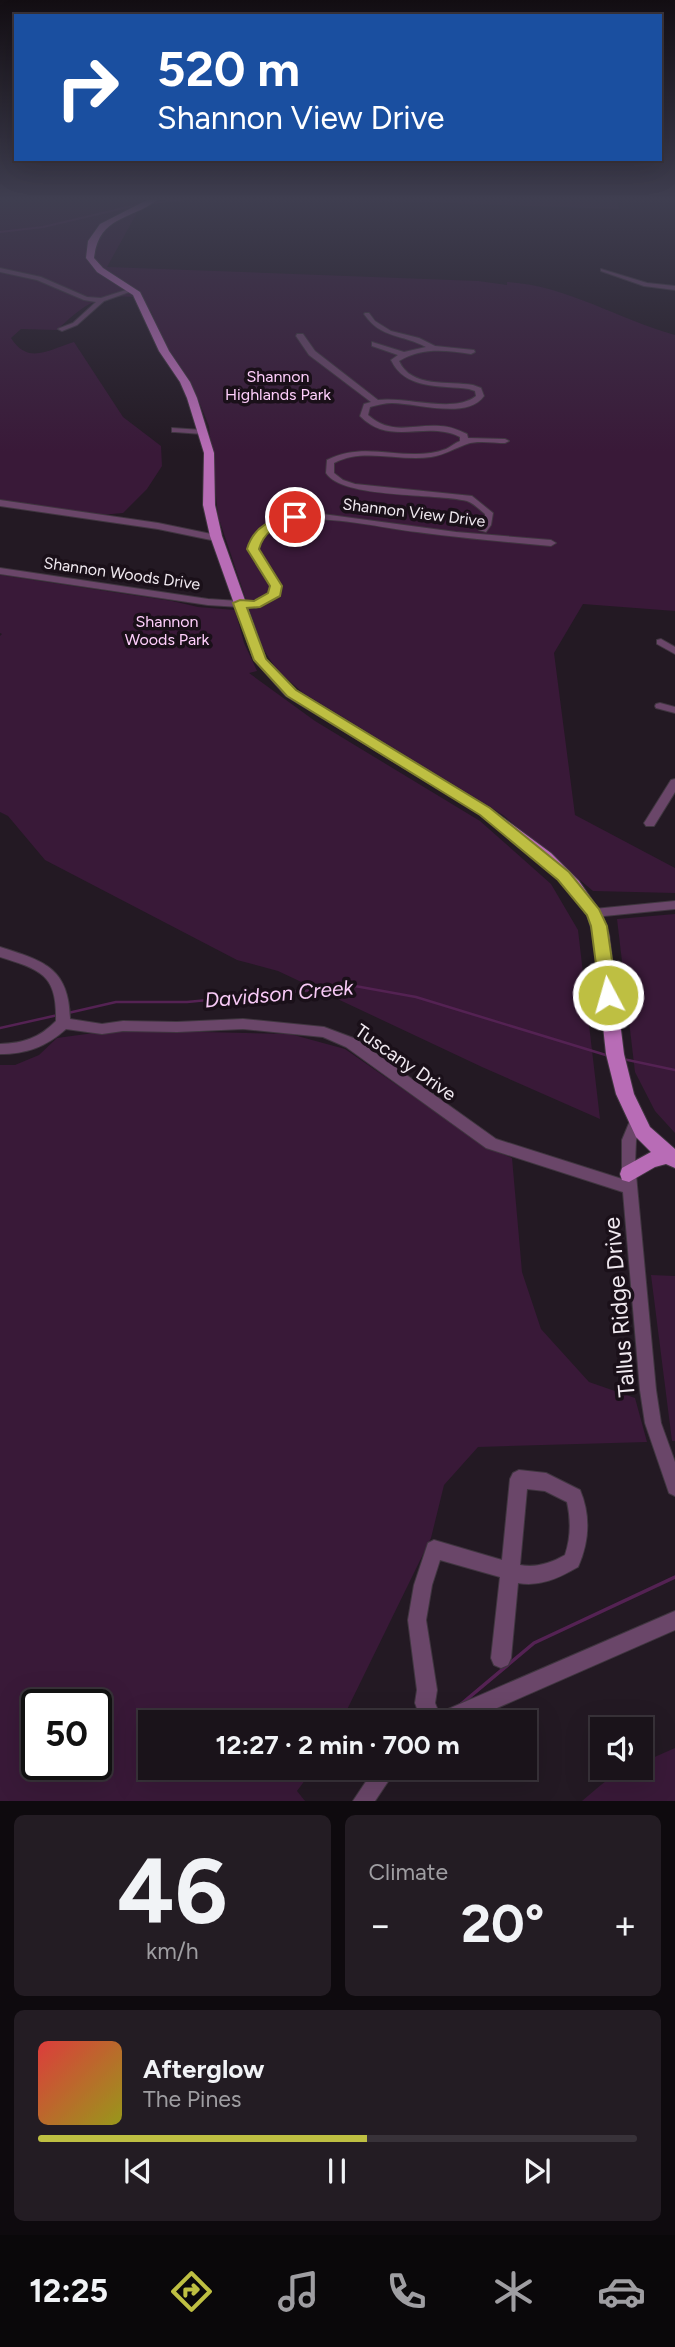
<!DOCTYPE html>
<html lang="en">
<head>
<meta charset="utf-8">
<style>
	:root { --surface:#1a131a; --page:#231c23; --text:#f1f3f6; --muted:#9f9ea2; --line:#383239; --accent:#bebf42 }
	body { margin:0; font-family:Figtree,sans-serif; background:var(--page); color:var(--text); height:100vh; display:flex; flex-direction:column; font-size:26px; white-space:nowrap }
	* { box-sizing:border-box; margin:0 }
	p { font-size:23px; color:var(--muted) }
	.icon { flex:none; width:38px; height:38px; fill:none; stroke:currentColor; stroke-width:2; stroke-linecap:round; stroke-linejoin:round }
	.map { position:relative; height:1801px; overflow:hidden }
	.side { display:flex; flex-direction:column; gap:14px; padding:14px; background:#0e0a0e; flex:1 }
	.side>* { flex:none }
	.top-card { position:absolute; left:14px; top:14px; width:648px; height:147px; border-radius:0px; box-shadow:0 7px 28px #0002,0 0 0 2px var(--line); background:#1a4fa0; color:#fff; overflow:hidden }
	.controls { position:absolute; left:590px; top:1717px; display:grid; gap:14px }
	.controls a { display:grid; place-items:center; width:63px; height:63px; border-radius:0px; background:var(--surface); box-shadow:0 7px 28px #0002,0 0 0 2px var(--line); font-size:35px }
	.speed { position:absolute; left:21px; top:1689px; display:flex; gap:14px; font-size:35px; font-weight:700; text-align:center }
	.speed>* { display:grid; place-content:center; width:91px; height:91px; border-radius:50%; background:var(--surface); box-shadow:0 7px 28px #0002,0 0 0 2px var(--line); line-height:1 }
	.speed .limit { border:4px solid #111; border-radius:10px; background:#fff; color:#111 }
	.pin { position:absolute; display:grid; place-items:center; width:60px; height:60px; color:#fff; margin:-30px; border:4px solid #fff; border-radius:50%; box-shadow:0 2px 7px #0007 }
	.me { position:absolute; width:77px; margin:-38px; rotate:354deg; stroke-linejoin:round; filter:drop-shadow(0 0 5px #0008) }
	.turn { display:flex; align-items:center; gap:24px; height:147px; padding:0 28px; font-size:32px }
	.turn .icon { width:91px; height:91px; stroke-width:2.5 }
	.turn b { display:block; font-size:49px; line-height:60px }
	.big { font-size:52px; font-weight:700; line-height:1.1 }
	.side .tile { flex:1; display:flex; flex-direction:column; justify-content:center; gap:10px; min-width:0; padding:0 24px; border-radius:10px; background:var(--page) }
	.side .dial { align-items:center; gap:0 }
	.dial b { font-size:91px; line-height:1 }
	.song { display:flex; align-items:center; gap:21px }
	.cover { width:84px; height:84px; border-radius:10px; background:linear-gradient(135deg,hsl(0 70% 55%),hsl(60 70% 35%)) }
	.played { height:7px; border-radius:4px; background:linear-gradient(90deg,var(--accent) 55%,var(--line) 55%) }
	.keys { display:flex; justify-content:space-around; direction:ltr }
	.heat { display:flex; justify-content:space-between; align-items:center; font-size:38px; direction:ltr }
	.side .tiles { flex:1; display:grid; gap:14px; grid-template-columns:1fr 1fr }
	.tile:last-child { grid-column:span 2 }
	.trip { position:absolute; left:138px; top:1710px; width:399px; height:70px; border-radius:0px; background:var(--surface); box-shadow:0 7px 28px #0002,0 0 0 2px var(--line); font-weight:700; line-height:70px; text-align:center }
	.menu { display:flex; height:112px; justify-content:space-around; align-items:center; background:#0a080a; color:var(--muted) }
	.menu .icon { width:49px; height:49px }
	.menu .on { color:var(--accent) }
	.menu b { font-size:32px; color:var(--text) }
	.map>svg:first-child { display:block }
</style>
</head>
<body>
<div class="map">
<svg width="675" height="1801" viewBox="0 0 675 1801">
	<rect width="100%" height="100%" fill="#231923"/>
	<g fill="#391938" fill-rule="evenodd">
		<path d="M0,200H144L107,267L478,281L507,285V282C568,286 617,319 675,335V611L583,604L554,653L575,815L675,868V893L593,891L503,815L303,693L276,669L262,647L218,516L209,426L191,382L164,343L151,311L137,297C97,294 85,304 57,330L21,329L11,338C28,365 48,350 74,342L123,417L161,446L162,466L147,489L123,513L78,517L0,500Z"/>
		<path d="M359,200H618L619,209Z"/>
		<path d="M0,575L172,601L198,607L235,610L244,643L257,671L249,673L315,721L480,821L551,884L578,930L600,1119L482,1067L278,971L237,960L45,860L8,816L0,812V636L2,634L0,633Z"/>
		<path d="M675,914V1133L655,1111L635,1072L617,919Z"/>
		<path d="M116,1030L290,1034L345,1049L486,1147L512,1158L522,1272L541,1329L589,1382L635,1398L647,1442L478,1447L444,1485L431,1538L341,1722H150V1768H314L297,1791L305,1801H0V1065H15L39,1055L57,1038ZM37,1704H96V1764H37Z"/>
		<path d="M651,1275L675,1276V1441H672Z"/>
		<path d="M675,1748V1801H582C599,1787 617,1768 640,1768L641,1763Z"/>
	</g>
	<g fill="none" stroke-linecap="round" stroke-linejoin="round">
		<g stroke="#542253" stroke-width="2">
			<path d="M151,203L180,200"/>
			<path d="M0,232L43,227L141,204"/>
		</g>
		<g stroke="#542253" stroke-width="2.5">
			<path d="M68,1013L116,1002H187L355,986L416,997L609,1056"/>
			<path d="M0,1028L58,1015"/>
			<path d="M623,1059L675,1070"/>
		</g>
		<path stroke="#542253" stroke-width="3.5" d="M460,1705L534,1643L675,1577"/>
		<defs>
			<g id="minor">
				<path d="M0,268L41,277L87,297L101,298L132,288L135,290L104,301L77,325L62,331L58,329L60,328L73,323L96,302L84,300L37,280L0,272Z"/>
				<path d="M601,269L647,283L675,286V290L644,286L601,271Z"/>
				<path d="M365,313H369L375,321L391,331L419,338L435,346L474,350L475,352L471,354C446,350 421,347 399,361C411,388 448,381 473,385L481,388L484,396C467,420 417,403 392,403C385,403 378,405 370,407L368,415C392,436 412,424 440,426C450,426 458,430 467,434L468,438L505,439L509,441L505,443C494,443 477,440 467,444C455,448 445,455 431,457C399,462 364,447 334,463V473L343,480L355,484L472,496L493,513L491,525L486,532L479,530L483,525L485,514C479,509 473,503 467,501C436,493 342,499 326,473L327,460C367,439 407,464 446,449C450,447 455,443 460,441V437C426,420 390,447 360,416L364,404L371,402L309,355L296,336L297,334H303L315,351L378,400C407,396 453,414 476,396L475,391L469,389C440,385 405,390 391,360L398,355L372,346V342L404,352L426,347C402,334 381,339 364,314Z"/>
				<path d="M172,428L202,430L206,432L202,434L175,432H172Z"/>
				<path d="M0,500L158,523L216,535L220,538L216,541L158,529L0,506Z"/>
				<path d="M315,513L456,532L551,540L556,543L551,546C506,542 461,538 417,532C382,528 320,513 288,522C273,526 263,534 258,549L281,586L276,598L256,608L208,605L0,574V568L208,599L254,602L269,594L271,586L248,549C261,520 286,515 315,513Z"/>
				<path d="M661,639L675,647V654L657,644V640Z"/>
				<path d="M660,703L675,707V713L656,708L655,706L656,704Z"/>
				<path d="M675,779V792L654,826H646L644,823L646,820L671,780Z"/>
				<path d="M675,901V909L594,917L588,913L594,909Z"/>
				<path d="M0,947C43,961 69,967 70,1019L102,1024L123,1021L177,1022L243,1019L324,1027L356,1039L496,1139L622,1179V1140L632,1116L637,1114L642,1116L644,1120L636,1140L635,1164L656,1390L661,1423L675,1462V1496L669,1493L645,1423L640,1390L623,1192L486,1148L346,1047L323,1037L243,1029L177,1032L123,1031L102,1034L66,1029C46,1047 26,1054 0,1054V1044C24,1043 39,1038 56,1021C57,974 41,970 0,957Z"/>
				<path d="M519,1470L546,1473L580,1490C591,1516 589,1542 578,1567C559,1578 540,1587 518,1583L511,1658L508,1665L501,1668L494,1665L491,1658L500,1577L440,1560L432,1585L426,1620L437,1690L435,1703L439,1713L675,1611V1630L465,1722H422L415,1703L417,1690L408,1620L414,1585L428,1543L434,1540L502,1560L510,1479L513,1473ZM527,1489L545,1491L567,1502C571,1520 571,1537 565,1555C551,1563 537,1568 520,1565Z"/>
				<path d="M375,1768H397L375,1801H353Z"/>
			</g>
			<path id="major" d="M147,200H157C129,221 99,216 94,258L103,268L140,292L169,351L190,382L197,398L214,453L215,505L222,536L266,659L296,690L490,808L551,853L579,881L602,914L609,934L624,1054L634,1094L650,1127L675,1149V1168L666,1164L655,1167L629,1182L622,1180L620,1174L622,1168L651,1152L636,1137L616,1094L606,1054L593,934L587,915L568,889L540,861L480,814L286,696L254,660L210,536L203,505L204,453L187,398L180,382L159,351L133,295L97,272L86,258L88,241L100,224Z"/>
		</defs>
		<use href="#minor" stroke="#403640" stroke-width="2"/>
		<use href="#major" stroke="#403640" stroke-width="2"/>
		<use href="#minor" fill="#6a4669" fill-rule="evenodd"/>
		<use href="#major" fill="#b86cb6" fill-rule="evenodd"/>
	</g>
	<linearGradient id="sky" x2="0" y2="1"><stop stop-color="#130e13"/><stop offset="0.44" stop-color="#3f3e50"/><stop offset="1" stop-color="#3f3e50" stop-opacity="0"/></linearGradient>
	<rect width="675" height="452" fill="url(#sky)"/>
	<path fill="#bebf42" stroke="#7c7c2b" stroke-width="2" d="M295,513L299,514V519C280,526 265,528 259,549L282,586L280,596L260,607L247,608L266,659L296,690L490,808L569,872L599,909L607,926L617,995L614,999H602L600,995L591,926L587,915L558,880L480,815L287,696L254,660L233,603L240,600L254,601L268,593L270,586L247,549C254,525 272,520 295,513Z"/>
	<g text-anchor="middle" stroke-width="7" stroke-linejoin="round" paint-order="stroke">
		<g font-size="16" fill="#ffcffc" stroke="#1a1019">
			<text x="278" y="382">Shannon<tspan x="278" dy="18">Highlands Park</tspan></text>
			<text x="167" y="627">Shannon<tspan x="167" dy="18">Woods Park</tspan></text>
		</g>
		<g font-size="16" fill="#f0e9f0" stroke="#1a1019">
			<text transform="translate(414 512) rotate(7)" y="6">Shannon View Drive</text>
			<text transform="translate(122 573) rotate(8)" y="6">Shannon Woods Drive</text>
		</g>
		<g font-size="19" fill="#f0e9f0" stroke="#1a1019">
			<text transform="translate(406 1062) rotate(35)" y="7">Tuscany Drive</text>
		</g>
		<g font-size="21" font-style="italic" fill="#f8c9f6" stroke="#1a1019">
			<text transform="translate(279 994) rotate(-5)" y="7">Davidson Creek</text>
		</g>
		<g font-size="23" fill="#f0e9f0" stroke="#1a1019">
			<text transform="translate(619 1307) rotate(-95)" y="8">Tallus Ridge Drive</text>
		</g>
	</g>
</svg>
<div class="controls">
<a><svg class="icon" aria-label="sound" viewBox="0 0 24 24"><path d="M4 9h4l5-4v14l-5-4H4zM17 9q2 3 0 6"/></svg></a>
</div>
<div class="speed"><div class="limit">50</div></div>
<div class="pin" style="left:295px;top:517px;background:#d93025"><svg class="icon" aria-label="arrive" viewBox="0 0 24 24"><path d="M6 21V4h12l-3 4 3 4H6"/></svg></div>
<svg class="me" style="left:608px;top:995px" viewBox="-20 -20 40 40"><circle r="17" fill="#bebf42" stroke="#fff" stroke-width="3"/><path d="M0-11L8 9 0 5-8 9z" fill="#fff"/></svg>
<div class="trip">12:27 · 2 min · 700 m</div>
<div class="top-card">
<div class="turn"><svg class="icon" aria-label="right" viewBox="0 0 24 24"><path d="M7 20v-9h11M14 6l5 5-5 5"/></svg><div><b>520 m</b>Shannon View Drive</div></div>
</div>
</div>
<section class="side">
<div class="tiles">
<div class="tile dial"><b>46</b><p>km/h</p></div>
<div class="tile"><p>Climate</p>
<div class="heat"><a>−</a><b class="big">20°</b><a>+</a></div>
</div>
<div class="tile">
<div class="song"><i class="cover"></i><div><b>Afterglow</b><p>The Pines</p></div></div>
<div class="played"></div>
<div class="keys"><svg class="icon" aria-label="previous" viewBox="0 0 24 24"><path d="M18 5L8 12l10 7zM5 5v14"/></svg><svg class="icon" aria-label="pause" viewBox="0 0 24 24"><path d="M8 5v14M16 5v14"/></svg><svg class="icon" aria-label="next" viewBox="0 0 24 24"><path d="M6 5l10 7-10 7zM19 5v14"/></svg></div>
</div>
</div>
</section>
<nav class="menu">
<b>12:25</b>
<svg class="icon on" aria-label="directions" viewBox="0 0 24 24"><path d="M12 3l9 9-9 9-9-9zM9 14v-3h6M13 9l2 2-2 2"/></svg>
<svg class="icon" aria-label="music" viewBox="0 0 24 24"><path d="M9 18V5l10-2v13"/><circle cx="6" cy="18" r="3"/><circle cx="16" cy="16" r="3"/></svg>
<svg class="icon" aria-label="phone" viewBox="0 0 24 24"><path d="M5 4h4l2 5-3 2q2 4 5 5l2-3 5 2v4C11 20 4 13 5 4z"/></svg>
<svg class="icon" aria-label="climate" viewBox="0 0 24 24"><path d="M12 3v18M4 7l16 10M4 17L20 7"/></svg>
<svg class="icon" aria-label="car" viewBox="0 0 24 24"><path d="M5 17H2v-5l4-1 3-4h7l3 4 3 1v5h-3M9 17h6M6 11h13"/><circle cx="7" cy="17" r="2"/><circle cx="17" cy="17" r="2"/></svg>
</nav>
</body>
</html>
